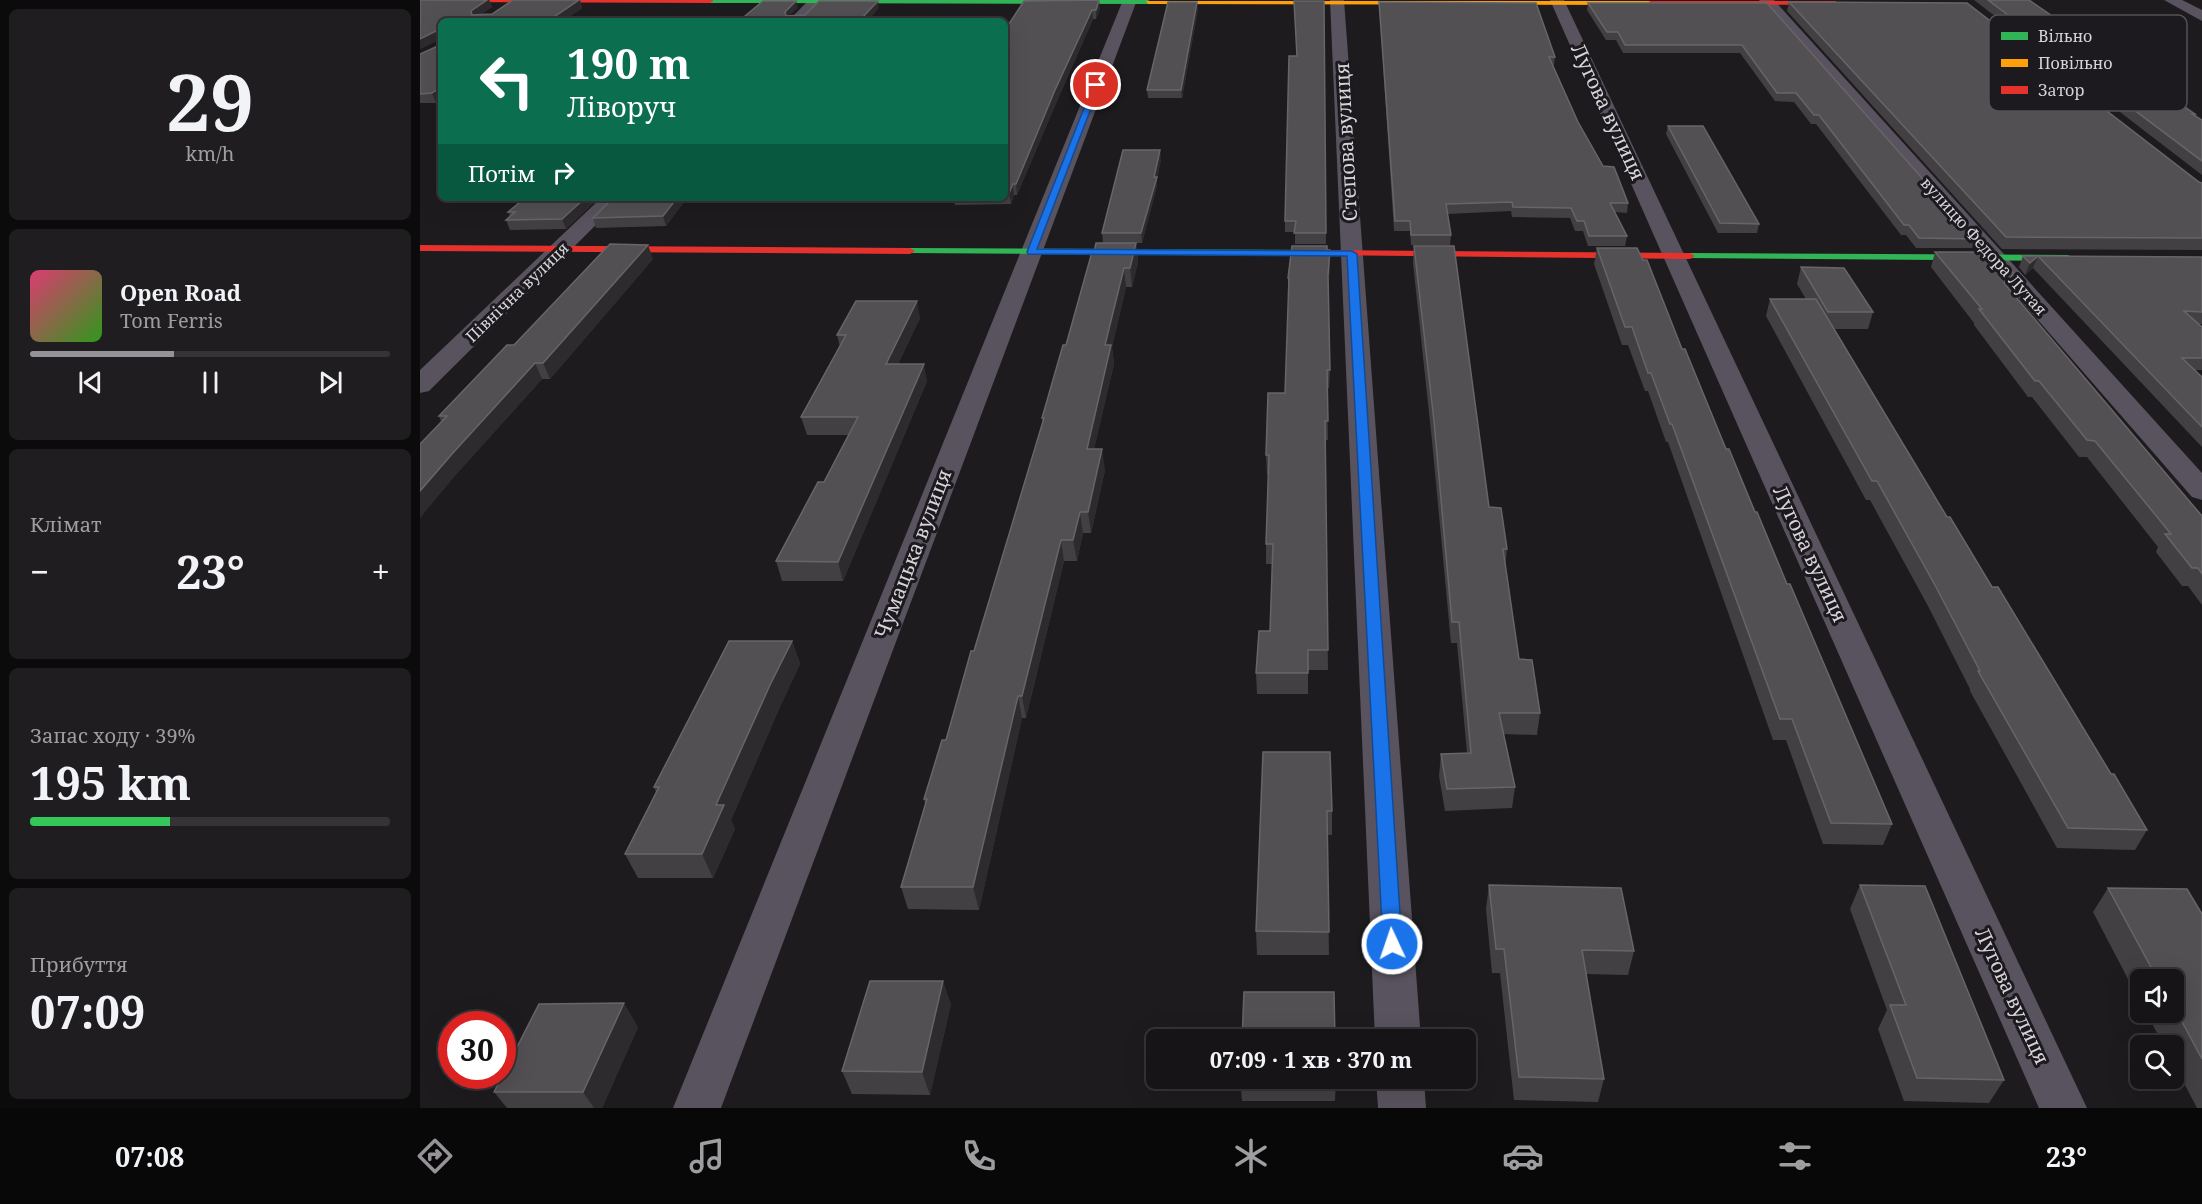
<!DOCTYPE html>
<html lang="uk">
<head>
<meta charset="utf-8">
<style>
	:root { --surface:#161416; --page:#1f1d1f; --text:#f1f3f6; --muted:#9e9ea1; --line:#353335; --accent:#959397 }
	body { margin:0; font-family:"Noto Serif",serif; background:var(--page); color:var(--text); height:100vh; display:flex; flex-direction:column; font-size:22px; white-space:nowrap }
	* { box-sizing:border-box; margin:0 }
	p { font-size:20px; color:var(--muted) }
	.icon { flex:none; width:33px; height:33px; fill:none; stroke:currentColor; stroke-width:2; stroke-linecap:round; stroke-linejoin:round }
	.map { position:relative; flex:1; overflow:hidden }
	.details { display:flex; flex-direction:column; gap:9px; padding:9px; background:#0c0b0c; width:420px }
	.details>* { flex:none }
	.top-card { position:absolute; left:18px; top:18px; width:570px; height:183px; border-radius:9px; box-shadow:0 6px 24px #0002,0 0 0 2px var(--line); background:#0b6e4f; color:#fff; overflow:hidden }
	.fabs { position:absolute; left:1710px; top:969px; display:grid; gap:12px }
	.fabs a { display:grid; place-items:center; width:54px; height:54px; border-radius:9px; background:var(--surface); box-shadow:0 6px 24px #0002,0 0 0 2px var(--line); font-size:30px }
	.speed { position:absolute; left:18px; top:1011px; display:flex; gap:12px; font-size:30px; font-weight:700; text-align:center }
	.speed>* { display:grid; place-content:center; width:78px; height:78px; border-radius:50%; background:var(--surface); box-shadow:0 6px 24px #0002,0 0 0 2px var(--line); line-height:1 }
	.speed .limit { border:9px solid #d22; background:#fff; color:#111 }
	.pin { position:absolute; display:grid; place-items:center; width:51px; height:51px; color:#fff; margin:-26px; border:3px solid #fff; border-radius:50%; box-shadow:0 2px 6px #0007 }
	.me { position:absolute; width:66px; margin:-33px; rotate:357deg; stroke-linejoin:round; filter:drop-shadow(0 0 4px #0008) }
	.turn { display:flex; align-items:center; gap:21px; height:126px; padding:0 30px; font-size:27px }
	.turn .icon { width:78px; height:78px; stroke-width:2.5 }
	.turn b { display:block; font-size:42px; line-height:51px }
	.then { display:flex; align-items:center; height:57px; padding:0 30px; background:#0003; gap:12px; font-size:22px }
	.big { font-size:45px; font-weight:700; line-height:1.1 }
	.details .tile { flex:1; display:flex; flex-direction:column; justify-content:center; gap:9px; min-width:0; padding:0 21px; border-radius:9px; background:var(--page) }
	.details .dial { align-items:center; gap:0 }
	.dial b { font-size:78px; line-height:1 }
	.song { display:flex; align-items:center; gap:18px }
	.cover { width:72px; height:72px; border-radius:9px; background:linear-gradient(135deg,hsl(340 70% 55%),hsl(110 70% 35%)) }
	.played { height:6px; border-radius:3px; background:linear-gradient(90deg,var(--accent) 40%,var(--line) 40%) }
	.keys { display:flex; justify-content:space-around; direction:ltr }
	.heat { display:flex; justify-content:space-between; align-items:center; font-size:33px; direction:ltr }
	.charge { height:9px; border-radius:4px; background:linear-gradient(90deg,#34c759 39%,var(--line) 0) }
	.trip { position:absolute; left:726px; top:1029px; width:330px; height:60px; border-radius:9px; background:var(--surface); box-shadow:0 6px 24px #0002,0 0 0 2px var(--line); font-weight:700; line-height:60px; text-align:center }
	.tabs { display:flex; height:96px; justify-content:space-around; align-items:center; background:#090809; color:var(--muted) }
	.tabs .icon { width:42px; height:42px }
	.tabs .on { color:var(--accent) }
	.tabs b { font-size:27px; color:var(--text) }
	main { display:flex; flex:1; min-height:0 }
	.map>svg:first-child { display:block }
</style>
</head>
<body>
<main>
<section class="details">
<div class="tile dial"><b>29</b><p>km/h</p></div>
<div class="tile">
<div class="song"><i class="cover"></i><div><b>Open Road</b><p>Tom Ferris</p></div></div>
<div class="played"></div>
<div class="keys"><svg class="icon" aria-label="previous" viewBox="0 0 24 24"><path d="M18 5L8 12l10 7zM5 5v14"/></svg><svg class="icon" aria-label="pause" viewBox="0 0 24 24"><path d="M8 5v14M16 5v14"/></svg><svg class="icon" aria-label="next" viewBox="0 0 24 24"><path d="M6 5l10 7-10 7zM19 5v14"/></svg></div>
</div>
<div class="tile"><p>Клімат</p>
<div class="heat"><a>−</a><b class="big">23°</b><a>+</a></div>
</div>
<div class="tile"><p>Запас ходу · 39%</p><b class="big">195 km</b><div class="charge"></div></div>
<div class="tile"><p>Прибуття</p><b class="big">07:09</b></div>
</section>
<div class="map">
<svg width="1782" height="1108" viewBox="0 0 1782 1108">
	<rect width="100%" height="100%" fill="#1d1b1e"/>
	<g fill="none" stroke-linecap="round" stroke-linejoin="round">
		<g fill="#58535e" fill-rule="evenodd">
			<path d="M389,0H405L385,21H368Z"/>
			<path d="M703,0H717L301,1108H253Z"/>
			<path d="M910,0H924L1001,1040H955Z"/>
			<path d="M1130,0H1144L1667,1108H1619Z"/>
			<path d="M1339,0H1354L1782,473V500L1772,497Z"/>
			<path d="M1744,0H1762L1782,10V21Z"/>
			<path d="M181,198H203L9,391L0,393V370Z"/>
			<path d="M956,1078H1004L1006,1108H958Z"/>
		</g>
		<g fill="#30b455" fill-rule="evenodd">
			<path d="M287,0H728L731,2L728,4L290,3Z"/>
			<path d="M490,248L901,250L906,253L901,256L487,253V249Z"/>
			<path d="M1270,253L1648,255L1653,258L1648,261L1267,258V254Z"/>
		</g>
		<path fill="#ff9f0a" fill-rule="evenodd" d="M726,1H1230L1233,3L1230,5L728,4Z"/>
		<g fill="#e5322d" fill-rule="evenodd">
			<path d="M0,0H293V1L290,3L0,2Z"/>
			<path d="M1230,1H1415L1418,3L1415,5L1228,4Z"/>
			<path d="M0,245L490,248L495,251L490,254L0,251Z"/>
			<path d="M901,250L1270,253L1275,256L1270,259L898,255L896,253Z"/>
		</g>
	</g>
	<g fill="#424043">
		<path d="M0,0H69L72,7L60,15L72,14L93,0H160L162,8L143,21H21V99L16,103H0V54L18,46V40L0,49Z"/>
		<path d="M1554,0H1609L1775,114L1774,115L1782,120V175Z"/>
		<path d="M604,1L680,9L676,19H673L637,101L597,195H594L591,204L535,205L533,198H585V30Z"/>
		<path d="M904,1L906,244H875V232H865V221L877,56Z"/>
		<path d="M959,2L1135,57L1134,65H1133L1158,122L1183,166L1208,203L1207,213L1195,212L1207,236L1205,246H1168L1163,231H1155L1150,218L1092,217L1091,211L1027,214L1031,235L1030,245H991L990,231H974Z"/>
		<path d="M1369,2L1779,182L1782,183V250L1582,249L1367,11Z"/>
		<path d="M1168,3H1347L1556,239L1552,248H1496L1486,235H1481L1396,124H1391L1374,102L1355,101L1320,53H1203L1196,40H1186L1167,10Z"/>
		<path d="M778,9L762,98H728L727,90Z"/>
		<path d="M1248,126L1339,224L1337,233H1298L1246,134Z"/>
		<path d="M741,159L737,179V186L722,243H683L682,233Z"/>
		<path d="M179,198L146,229L90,230L86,220L90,217L88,212Z"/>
		<path d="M267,198L246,226L176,228L173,218Z"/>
		<path d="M716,243L718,262L712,287H706L692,347L694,364L674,449L685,470L671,533H663L657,561H644L606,718H602L559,910L488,909L481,887L505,804L504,799L526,740L623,423L622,418L646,345Z"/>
		<path d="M994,246L1069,507L1087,549L1085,567L1099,659L1120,713L1117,735L1083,734L1095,787L1092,808L1025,811L1019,776L1021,754L1047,753L1037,643H1031L1012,441L993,263Z"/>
		<path d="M1177,248L1262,349L1367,584L1472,824L1463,845L1403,844L1366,740H1353L1248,442H1246L1228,391H1225L1208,345H1202L1174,264Z"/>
		<path d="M907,250L910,267L908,287L910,370L909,388H907L908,440H905L908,670H888V694H837L836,673L850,631L852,564H846V544L848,474H847L846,455L865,393L869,296L868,295V278Z"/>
		<path d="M1515,252L1589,289L1782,516V605L1768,586H1762L1736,552L1738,547L1667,457H1659L1612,397H1608L1554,325V323L1511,267Z"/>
		<path d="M1603,256L1782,257V324H1778L1782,327V370H1775L1782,377V447L1613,268L1605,275L1599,267Z"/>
		<path d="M233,259L130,379H122L40,470L19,416L94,345Z"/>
		<path d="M1381,267L1453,312L1448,329H1414L1527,517L1691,774L1727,830L1715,850L1637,848L1550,691V689L1508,606L1450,500H1446L1346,316L1350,299H1386L1377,284Z"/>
		<path d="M500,318L478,364L507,381L423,581H362L356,561L404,482L429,435H387L381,417L420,347L417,335Z"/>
		<path d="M372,641L380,664L359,709L311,820L315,829L293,878H218L205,854L236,792L234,787Z"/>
		<path d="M843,752L912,811V835H907L909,955H837L836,931Z"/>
		<path d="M1069,885L1214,951L1208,975L1166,974L1184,1079L1178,1102L1094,1100L1080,973H1072L1066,909Z"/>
		<path d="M1440,885L1584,1080L1569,1103L1484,1101L1458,1029L1467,1010L1430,909Z"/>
		<path d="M1688,888L1782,914V1108H1777L1754,1064V1046H1744L1726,1012H1754V980H1720V1002L1673,912Z"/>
		<path d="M531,1004L510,1095L432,1094L422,1071Z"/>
		<path d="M218,1027L182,1108H87L74,1092Z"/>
		<path d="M820,1078H916L915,1101H822Z"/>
	</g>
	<g fill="#2d2b2e">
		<path d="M67,0H69L72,7L54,19L51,11Z"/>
		<path d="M159,0H160L162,8L143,21H128Z"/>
		<path d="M679,0L680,9L676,19V10Z"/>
		<path d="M376,1L378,8L366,19L365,12Z"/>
		<path d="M458,1L459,8L448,21H439Z"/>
		<path d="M777,2L778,9L762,98L761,90Z"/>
		<path d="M672,10L673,19L637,101L597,195L596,184L635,90Z"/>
		<path d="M18,30L21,39L0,49V39Z"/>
		<path d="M21,87V99L16,103L12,93Z"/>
		<path d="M740,150L741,159L737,179V186L722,243L721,233Z"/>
		<path d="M593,184L594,195L591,204L589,193Z"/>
		<path d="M165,198H179L146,229L142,219Z"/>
		<path d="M257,198H267L246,226L243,216Z"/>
		<path d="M716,243L718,262L712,287L710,268Z"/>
		<path d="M228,245L233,259L130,379L123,363Z"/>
		<path d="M910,250V267L908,292V275Z"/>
		<path d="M1618,256L1613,268L1605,275L1610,263Z"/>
		<path d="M704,268L706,287L692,347L694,364L669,470L667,449L685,345Z"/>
		<path d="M1594,274L1588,290L1584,283Z"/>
		<path d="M497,301L500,318L470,381L466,364Z"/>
		<path d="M115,363L122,379L40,470L0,518V491L32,454Z"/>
		<path d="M504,364L507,381L423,581L418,562Z"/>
		<path d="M682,449L685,470L671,533L668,512Z"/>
		<path d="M660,512L663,533L657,561L653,540Z"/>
		<path d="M641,540L644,561L606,718L602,696Z"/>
		<path d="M372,641L380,664L359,709L311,820L315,829L293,878L282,854L296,805L350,685Z"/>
		<path d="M598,696L602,718L559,910L553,887Z"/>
		<path d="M523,981L531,1004L510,1095L502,1072Z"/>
		<path d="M204,1003L218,1027L182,1108H174L163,1092Z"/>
	</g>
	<g fill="#525053" stroke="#676568" stroke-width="1.5">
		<path d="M0,0H67L51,11L52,15L72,14L93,0H159L128,21H21V87L12,93L0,94V54L18,46V30L0,39Z"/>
		<path d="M679,0L676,10H672L635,90L596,184H593L589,193H585V30L604,1Z"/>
		<path d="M1568,0H1609L1775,114H1772L1782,120V161Z"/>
		<path d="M343,1H376L365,12L366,16L385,15L399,1H458L439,21H319Z"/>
		<path d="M874,1H904L906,233H874L876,221H865L869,56H877Z"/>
		<path d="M748,2H777L761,90H727Z"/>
		<path d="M959,2L1116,3L1135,57H1129L1158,122L1183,166L1194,167L1208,203H1190L1207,236H1169L1164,221H1157L1151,208L1093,207L1092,202L1026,204L1031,235H991L990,221H975Z"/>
		<path d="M1369,2L1547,3L1779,182L1782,183V238L1586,237Z"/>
		<path d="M1168,3H1347L1556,239L1499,238L1489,225H1484L1399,115H1394L1376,93H1357L1322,45H1205L1198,32H1187Z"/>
		<path d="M1248,126H1283L1339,224L1300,223Z"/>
		<path d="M703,150H740L734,177H737L721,233H682Z"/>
		<path d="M105,198H165L142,219L86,220L95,212H88Z"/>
		<path d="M193,198H257L243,216L173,218Z"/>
		<path d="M676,243H716L710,268H704L685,345H691L667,449H682L668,512H660L653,540H641L602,696H598L553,887H481L507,799H504L522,740H526L551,651H554L624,418H622L643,345H646L672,252H674Z"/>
		<path d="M190,244L228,245L123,363H115L32,454L0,491V444L27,416H19L87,345H94Z"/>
		<path d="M872,246H907V250H910L908,275L910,370H907L908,421H905L908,650H888V673H836L839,631H850L853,544H846L849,455H846L848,393H865L869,278H868Z"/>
		<path d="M994,246H1034L1069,507L1081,508L1087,549H1083L1099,659L1112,660L1120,713H1079L1095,787L1027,789L1021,754L1051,753L1039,622H1032L1014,421Z"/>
		<path d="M1177,248H1217L1223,260H1227L1262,349H1265L1306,449H1309L1335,512H1337L1367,584H1370L1472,824L1411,823L1372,719H1360L1252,424H1250L1231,373H1228L1212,327H1205Z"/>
		<path d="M1515,252H1574L1594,274L1584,283L1782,516V574L1778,568H1772L1745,534H1751L1675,441L1667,440L1619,381H1615L1559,309H1562Z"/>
		<path d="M1603,256L1782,257V312L1764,311L1782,327V358H1762L1782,377V427L1618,256L1610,263Z"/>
		<path d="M1381,267L1424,268L1453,312H1408Z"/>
		<path d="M1350,299H1396L1527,517H1530L1572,587H1578L1691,774H1694L1727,830L1648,828L1558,671H1560L1516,587L1457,481H1452Z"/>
		<path d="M436,301H497L466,364H504L418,562L356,561L398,482H404L438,417H381L426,335H417Z"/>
		<path d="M309,641H372L350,685L296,805H304L282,854H205L239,787H234Z"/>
		<path d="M843,752H910L912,811H907L909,932L836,931Z"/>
		<path d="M1069,885L1201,888L1214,951L1162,950L1184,1079L1099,1077L1084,949H1076Z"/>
		<path d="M1440,885L1505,886L1584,1080L1497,1078L1470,1005H1486Z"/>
		<path d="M1688,888L1767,889L1782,914V1059L1754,1007V980H1738Z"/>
		<path d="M450,981H523L502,1072L422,1071Z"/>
		<path d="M824,992H914L915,1040H822Z"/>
		<path d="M204,1003L163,1092H74L119,1004Z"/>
	</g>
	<path fill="#1a73e8" stroke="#114b97" stroke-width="1.5" d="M674,83L680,85L617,249L932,251L937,254L982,944L979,950L972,952L966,950L963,944L927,256L608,254L607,252Z"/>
	<g text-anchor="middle" stroke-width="6" stroke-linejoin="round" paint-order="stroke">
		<g font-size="16" fill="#d6d4d8" stroke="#1d1a1f">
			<text transform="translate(1564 246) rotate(48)" y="6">вулицю Федора Лутая</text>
			<text transform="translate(97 292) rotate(-44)" y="6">Північна вулиця</text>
		</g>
		<g font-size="20" fill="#d6d4d8" stroke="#1d1a1f">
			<text transform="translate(1188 112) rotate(65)" y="7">Лугова вулиця</text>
			<text transform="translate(926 142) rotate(-93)" y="7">Степова вулиця</text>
			<text transform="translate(493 554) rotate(-69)" y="7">Чумацька вулиця</text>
			<text transform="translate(1390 554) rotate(65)" y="7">Лугова вулиця</text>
			<text transform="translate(1592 996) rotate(65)" y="7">Лугова вулиця</text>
		</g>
	</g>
	<rect x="1569" y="15" width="198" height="96" rx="9" fill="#1d1a1f" stroke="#545256" stroke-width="1.5"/>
	<rect x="1581" y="32" width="27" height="8" fill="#30b455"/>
	<rect x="1581" y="59" width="27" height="8" fill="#ff9f0a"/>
	<rect x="1581" y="86" width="27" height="8" fill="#e5322d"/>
	<g font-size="16" fill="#d6d4d8">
		<text x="1618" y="42">Вільно</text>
		<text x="1618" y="69">Повільно</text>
		<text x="1618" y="96">Затор</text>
	</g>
</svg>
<div class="fabs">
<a><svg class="icon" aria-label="sound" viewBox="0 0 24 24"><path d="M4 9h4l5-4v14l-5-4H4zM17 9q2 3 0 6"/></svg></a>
<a><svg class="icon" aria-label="search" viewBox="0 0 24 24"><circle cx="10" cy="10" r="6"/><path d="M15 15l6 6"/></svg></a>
</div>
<div class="speed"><div class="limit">30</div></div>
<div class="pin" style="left:676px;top:85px;background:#d93025"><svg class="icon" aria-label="arrive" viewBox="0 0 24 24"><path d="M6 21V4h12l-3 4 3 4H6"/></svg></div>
<svg class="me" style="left:972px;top:944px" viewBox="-20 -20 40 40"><circle r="17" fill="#1a73e8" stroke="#fff" stroke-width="3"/><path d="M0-11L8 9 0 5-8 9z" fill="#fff"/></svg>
<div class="trip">07:09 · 1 хв · 370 m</div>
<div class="top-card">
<div class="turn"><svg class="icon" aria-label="left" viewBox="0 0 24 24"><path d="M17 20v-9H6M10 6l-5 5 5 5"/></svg><div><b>190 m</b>Ліворуч</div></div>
<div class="then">Потім<svg class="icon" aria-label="right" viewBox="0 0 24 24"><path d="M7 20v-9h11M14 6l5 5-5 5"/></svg></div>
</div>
</div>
</main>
<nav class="tabs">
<b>07:08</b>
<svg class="icon on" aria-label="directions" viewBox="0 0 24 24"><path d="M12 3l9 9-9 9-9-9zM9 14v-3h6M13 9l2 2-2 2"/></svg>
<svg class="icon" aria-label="music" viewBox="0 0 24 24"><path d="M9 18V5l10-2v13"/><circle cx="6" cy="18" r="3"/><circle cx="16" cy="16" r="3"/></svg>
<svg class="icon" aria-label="phone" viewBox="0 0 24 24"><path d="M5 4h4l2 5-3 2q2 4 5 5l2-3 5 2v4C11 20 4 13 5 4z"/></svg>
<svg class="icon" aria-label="climate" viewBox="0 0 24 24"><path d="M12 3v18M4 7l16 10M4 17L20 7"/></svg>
<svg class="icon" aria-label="car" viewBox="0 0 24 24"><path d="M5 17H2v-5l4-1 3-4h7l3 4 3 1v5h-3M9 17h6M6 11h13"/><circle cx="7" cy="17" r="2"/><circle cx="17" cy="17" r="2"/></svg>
<svg class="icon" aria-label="filters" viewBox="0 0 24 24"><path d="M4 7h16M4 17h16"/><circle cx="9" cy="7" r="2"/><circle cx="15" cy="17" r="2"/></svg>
<b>23°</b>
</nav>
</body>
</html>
